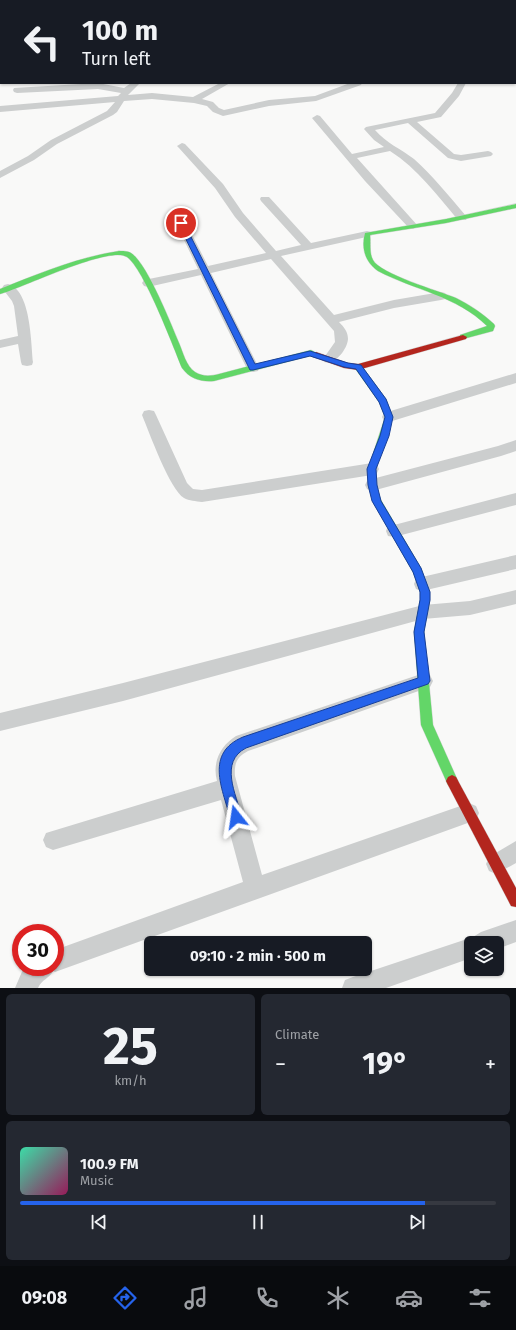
<!DOCTYPE html>
<html lang="en">
<head>
<meta charset="utf-8">
<style>
	:root { --surface:#171b24; --page:#242831; --text:#f1f3f6; --muted:#9ea1a6; --line:#363941; --accent:#2563eb }
	body { margin:0; font-family:"Fira Sans",sans-serif; background:var(--page); color:var(--text); height:100vh; display:flex; flex-direction:column; font-size:15px; white-space:nowrap }
	* { box-sizing:border-box; margin:0 }
	p { font-size:13px; color:var(--muted) }
	.icon { flex:none; width:22px; height:22px; fill:none; stroke:currentColor; stroke-width:2; stroke-linecap:round; stroke-linejoin:round }
	.map { position:relative; height:988px; overflow:hidden }
	.panel { display:flex; flex-direction:column; gap:6px; padding:6px; background:#0d0f14; flex:1 }
	.panel>* { flex:none }
	.banner { position:absolute; left:0px; top:0px; width:516px; height:84px; box-shadow:0 1px 3px #0004; background:#171b24; color:var(--text); overflow:hidden }
	.fabs { position:absolute; left:464px; top:936px; display:grid; gap:8px }
	.fabs a { display:grid; place-items:center; width:40px; height:40px; border-radius:6px; background:var(--surface); box-shadow:0 1px 3px #0004; font-size:20px }
	.speed { position:absolute; left:12px; top:924px; display:flex; gap:8px; font-size:20px; font-weight:700; text-align:center }
	.speed>* { display:grid; place-content:center; width:52px; height:52px; border-radius:50%; background:var(--surface); box-shadow:0 1px 3px #0004; line-height:1 }
	.speed .limit { border:6px solid #d22; background:#fff; color:#111 }
	.pin { position:absolute; display:grid; place-items:center; width:34px; height:34px; color:#fff; margin:-17px; border:2px solid #fff; border-radius:50%; box-shadow:0 1px 4px #0007 }
	.me { position:absolute; width:44px; margin:-22px; rotate:345deg; stroke-linejoin:round; filter:drop-shadow(0 0 3px #0008) }
	.turn { display:flex; align-items:center; gap:14px; height:84px; padding:0 16px; font-size:18px }
	.turn .icon { width:52px; height:52px; stroke-width:2.5 }
	.turn b { display:block; font-size:28px; line-height:34px }
	.big { font-size:30px; font-weight:700; line-height:1.1 }
	.panel .tile { flex:1; display:flex; flex-direction:column; justify-content:center; gap:6px; min-width:0; padding:0 14px; border-radius:6px; background:var(--page) }
	.panel .dial { align-items:center; gap:0 }
	.dial b { font-size:52px; line-height:1 }
	.song { display:flex; align-items:center; gap:12px }
	.cover { width:48px; height:48px; border-radius:6px; background:linear-gradient(135deg,hsl(160 70% 55%),hsl(330 70% 35%)) }
	.played { height:4px; border-radius:2px; background:linear-gradient(90deg,var(--accent) 85%,var(--line) 85%) }
	.keys { display:flex; justify-content:space-around; direction:ltr }
	.heat { display:flex; justify-content:space-between; align-items:center; font-size:22px; direction:ltr }
	.panel .tiles { flex:1; display:grid; gap:6px; grid-template-columns:1fr 1fr }
	.tile:last-child { grid-column:span 2 }
	.trip { position:absolute; left:144px; top:936px; width:228px; height:40px; border-radius:6px; background:var(--surface); box-shadow:0 1px 3px #0004; font-weight:700; line-height:40px; text-align:center }
	.dock { display:flex; height:64px; justify-content:space-around; align-items:center; background:#090b0e; color:var(--muted) }
	.dock .icon { width:28px; height:28px }
	.dock .on { color:var(--accent) }
	.dock b { font-size:18px; color:var(--text) }
	.map>svg:first-child { display:block }
</style>
</head>
<body>
<div class="map">
<svg width="516" height="988" viewBox="0 0 516 988">
	<rect width="100%" height="100%" fill="#f9f9f8"/>
	<g fill="none" stroke-linecap="round" stroke-linejoin="round">
		<defs>
			<g id="fast">
				<path d="M516,204V208L446,223L370,235C371,243 369,253 373,260C380,274 439,291 456,298C470,305 482,313 494,324L495,326L493,331L463,339H460V335L487,326C457,296 414,290 378,271C365,262 361,248 365,233L446,219Z"/>
				<path d="M119,251C122,251 128,251 131,253C147,263 171,324 179,343C183,352 186,366 195,372C203,377 211,376 219,374L311,350L320,355L316,358L310,356L214,381C201,382 190,379 182,368C173,346 144,269 127,257C110,245 22,288 0,294V289C38,274 78,257 119,251Z"/>
				<path d="M358,364L361,365L386,399L393,417L376,469V485L381,500L421,568L430,592V600L424,631L433,725L458,781L456,785L452,787L448,785L421,725L414,631L420,600V592L413,572L374,504L368,485V469L385,417L379,402L354,367Z"/>
			</g>
			<g id="jam">
				<path d="M463,335L467,337L466,339L358,370L344,368L313,357L312,355L316,352L348,363L358,364Z"/>
				<path d="M452,775L456,777L516,888V907L511,906L448,785L446,781L448,777Z"/>
			</g>
		</defs>
		<use href="#fast" stroke="#d5d6d6" stroke-width="1"/>
		<use href="#jam" stroke="#d5d6d6" stroke-width="1"/>
		<g fill="#cccece" fill-rule="evenodd">
			<path d="M42,0H52L51,1Z"/>
			<path d="M121,0H129L130,1H122Z"/>
			<rect x="152" y="0" width="8" height="1"/>
			<path d="M165,0H179L164,1Z"/>
			<path d="M296,0H304L295,1Z"/>
			<path d="M317,0H325L326,1H318Z"/>
			<path d="M336,0H344L345,1H337Z"/>
			<path d="M389,0H398L399,1H390Z"/>
			<path d="M415,0H426L414,1Z"/>
			<path d="M492,0H500L501,1H493Z"/>
			<rect x="0" y="5" width="1" height="7"/>
			<rect x="515" y="23" width="1" height="4"/>
			<rect x="515" y="46" width="1" height="4"/>
			<rect x="0" y="61" width="1" height="4"/>
			<path d="M98,83L124,88L131,83H140L128,95L152,93L193,97L220,83H230L202,99L213,102L219,108L224,110L269,100L315,96L350,83H362L361,85L316,101L269,106L223,116L213,112L207,106L194,103L152,99L124,101L117,112L113,115L57,144L34,160L0,178V171L28,156L51,140L107,111L115,102L0,112V106L118,96L121,93L98,89L17,93L14,92L13,90L14,88Z"/>
			<path d="M458,83H466L459,96L441,117L417,122L454,154L461,155L488,151L491,152L493,154L491,156L461,161L448,158L408,123L375,130C386,143 401,149 414,159C433,176 449,196 466,216L467,218L466,220H458C437,195 418,169 390,151L357,158L418,226L413,229L409,228L365,181L312,118L317,115L320,116L352,154L384,147L374,140L364,129L366,127L435,113L452,93Z"/>
			<path d="M182,143L185,144L223,184L243,213L276,251L301,245L261,201L260,199L261,197H269L311,243L367,231L371,232L372,234L371,236L281,256L334,315L394,300L441,292L445,293L447,296L445,299L441,300L394,308L339,322C344,327 348,332 348,339C347,350 335,365 324,362L323,359L335,342L334,331L271,259L211,273L259,368L258,371L253,372L248,371L201,275L148,287L144,286L142,283L144,280L198,269L170,211L175,208L180,211L208,266L266,253L235,217L215,188L179,148L177,146Z"/>
			<path d="M8,284C31,290 31,343 33,362L32,365L27,366L22,365L21,362L18,344L0,348V340L18,336L14,306L12,301L2,288L4,285Z"/>
			<path d="M516,373V383L389,422L384,421L382,417L384,413Z"/>
			<path d="M149,410L154,411L156,415L187,483L193,489L202,490L372,463L377,465L379,469L377,473L372,475L202,502C196,501 189,501 184,498C170,490 149,432 142,415L144,411Z"/>
			<path d="M516,440V451L501,456L372,491L367,489L365,485L367,481L372,479L498,446Z"/>
			<path d="M516,493V505L394,537L388,536L386,531L388,526L394,525Z"/>
			<path d="M516,555V569L422,591L416,589L414,584L416,579L422,577Z"/>
			<path d="M516,590V604L470,615L423,619L123,701L0,731V713L123,683L423,605L470,601Z"/>
			<path d="M424,673L430,675L433,681L430,687L248,751C237,757 234,763 235,776L262,875L469,803L476,806L479,813L476,820L55,972L53,971C49,979 42,979 38,988H15L24,967H55V950L243,882L221,800L53,850L46,847L43,840L46,833L217,781C212,763 220,746 236,736Z"/>
			<path d="M516,841V863L496,874L489,871L486,864L489,857Z"/>
			<path d="M516,920V942L497,949V943H471V958L386,988H342L345,980L353,977L473,937L481,932Z"/>
		</g>
		<use href="#fast" fill="#63d668" fill-rule="evenodd"/>
		<use href="#jam" fill="#b3261e" fill-rule="evenodd"/>
	</g>
	<path fill="#2563eb" stroke="#184099" d="M179,221L184,223L255,364L310,351L348,363L361,365L386,399L393,417L389,436L376,469L377,485L381,501L421,568L430,592V600L424,632L430,681L428,684L246,748C219,762 236,794 242,817L240,821L236,823L232,821L230,817C222,788 205,753 243,737L418,678L414,632L420,600V592L413,572L372,501L368,485L367,469L380,436L385,417L379,402L356,369L344,367L310,356L253,370H250L178,223Z"/>
</svg>
<div class="fabs">
<a><svg class="icon" aria-label="layers" viewBox="0 0 24 24"><path d="M12 4l9 5-9 5-9-5zM3 14l9 5 9-5"/></svg></a>
</div>
<div class="speed"><div class="limit">30</div></div>
<div class="pin" style="left:181px;top:223px;background:#d93025"><svg class="icon" aria-label="arrive" viewBox="0 0 24 24"><path d="M6 21V4h12l-3 4 3 4H6"/></svg></div>
<svg class="me" style="left:236px;top:817px" viewBox="-20 -20 40 40"><path d="M0-17L14 15 0 8-14 15z" fill="#2563eb" stroke="#fff" stroke-width="4"/></svg>
<div class="trip">09:10 · 2 min · 500 m</div>
<div class="banner">
<div class="turn"><svg class="icon" aria-label="left" viewBox="0 0 24 24"><path d="M17 20v-9H6M10 6l-5 5 5 5"/></svg><div><b>100 m</b>Turn left</div></div>
</div>
</div>
<section class="panel">
<div class="tiles">
<div class="tile dial"><b>25</b><p>km/h</p></div>
<div class="tile"><p>Climate</p>
<div class="heat"><a>−</a><b class="big">19°</b><a>+</a></div>
</div>
<div class="tile">
<div class="song"><i class="cover"></i><div><b>100.9 FM</b><p>Music</p></div></div>
<div class="played"></div>
<div class="keys"><svg class="icon" aria-label="previous" viewBox="0 0 24 24"><path d="M18 5L8 12l10 7zM5 5v14"/></svg><svg class="icon" aria-label="pause" viewBox="0 0 24 24"><path d="M8 5v14M16 5v14"/></svg><svg class="icon" aria-label="next" viewBox="0 0 24 24"><path d="M6 5l10 7-10 7zM19 5v14"/></svg></div>
</div>
</div>
</section>
<nav class="dock">
<b>09:08</b>
<svg class="icon on" aria-label="directions" viewBox="0 0 24 24"><path d="M12 3l9 9-9 9-9-9zM9 14v-3h6M13 9l2 2-2 2"/></svg>
<svg class="icon" aria-label="music" viewBox="0 0 24 24"><path d="M9 18V5l10-2v13"/><circle cx="6" cy="18" r="3"/><circle cx="16" cy="16" r="3"/></svg>
<svg class="icon" aria-label="phone" viewBox="0 0 24 24"><path d="M5 4h4l2 5-3 2q2 4 5 5l2-3 5 2v4C11 20 4 13 5 4z"/></svg>
<svg class="icon" aria-label="climate" viewBox="0 0 24 24"><path d="M12 3v18M4 7l16 10M4 17L20 7"/></svg>
<svg class="icon" aria-label="car" viewBox="0 0 24 24"><path d="M5 17H2v-5l4-1 3-4h7l3 4 3 1v5h-3M9 17h6M6 11h13"/><circle cx="7" cy="17" r="2"/><circle cx="17" cy="17" r="2"/></svg>
<svg class="icon" aria-label="filters" viewBox="0 0 24 24"><path d="M4 7h16M4 17h16"/><circle cx="9" cy="7" r="2"/><circle cx="15" cy="17" r="2"/></svg>
</nav>
</body>
</html>
